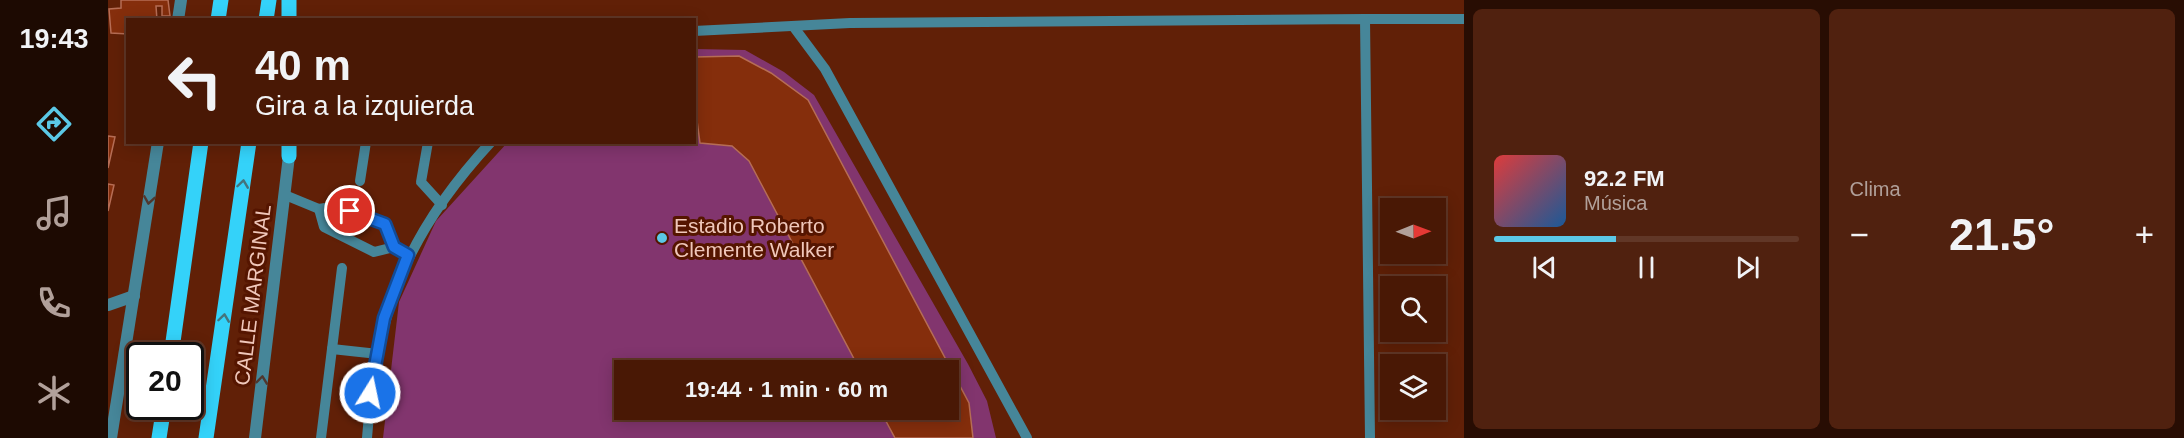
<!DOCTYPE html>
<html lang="es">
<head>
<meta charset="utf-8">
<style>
	:root { --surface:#491805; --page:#50210f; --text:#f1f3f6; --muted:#b1a09a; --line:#613727; --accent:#5bc8e6 }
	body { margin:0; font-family:Arial,sans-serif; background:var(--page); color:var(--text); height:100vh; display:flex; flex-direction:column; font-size:22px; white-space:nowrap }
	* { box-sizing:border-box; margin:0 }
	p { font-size:20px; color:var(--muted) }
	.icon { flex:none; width:33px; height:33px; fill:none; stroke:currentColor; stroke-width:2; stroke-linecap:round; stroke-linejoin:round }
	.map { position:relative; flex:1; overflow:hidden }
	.details { display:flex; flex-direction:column; gap:9px; padding:9px; background:#280d03; width:720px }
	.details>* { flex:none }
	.hud { position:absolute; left:18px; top:18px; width:570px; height:126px; border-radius:0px; box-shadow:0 3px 15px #0003,0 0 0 2px var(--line); background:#491805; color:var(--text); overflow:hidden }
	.needle { width:39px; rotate:89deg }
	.controls { position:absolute; left:1272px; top:198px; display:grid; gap:12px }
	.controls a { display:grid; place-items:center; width:66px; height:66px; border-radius:0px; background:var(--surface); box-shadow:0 3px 15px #0003,0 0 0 2px var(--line); font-size:30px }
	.speed { position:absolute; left:18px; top:342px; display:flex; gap:12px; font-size:30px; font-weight:700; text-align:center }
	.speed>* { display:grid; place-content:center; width:78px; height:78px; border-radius:50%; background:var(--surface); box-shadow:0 3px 15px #0003,0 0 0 2px var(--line); line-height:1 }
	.speed .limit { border:3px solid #111; border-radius:9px; background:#fff; color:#111 }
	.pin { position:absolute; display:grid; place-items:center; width:51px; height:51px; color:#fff; margin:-26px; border:3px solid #fff; border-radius:50%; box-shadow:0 2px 6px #0007 }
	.me { position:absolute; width:66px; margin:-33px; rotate:10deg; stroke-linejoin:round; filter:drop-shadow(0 0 4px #0008) }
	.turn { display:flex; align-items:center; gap:21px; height:126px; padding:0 30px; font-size:27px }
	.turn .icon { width:78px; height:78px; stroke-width:2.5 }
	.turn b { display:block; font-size:42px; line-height:51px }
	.big { font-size:45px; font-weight:600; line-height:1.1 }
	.details .tile { flex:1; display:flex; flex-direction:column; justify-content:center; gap:9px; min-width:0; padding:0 21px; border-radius:9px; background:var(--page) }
	.song { display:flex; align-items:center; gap:18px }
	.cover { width:72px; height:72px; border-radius:9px; background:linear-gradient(135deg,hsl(0 70% 55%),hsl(210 70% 35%)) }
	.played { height:6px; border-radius:3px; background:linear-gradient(90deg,var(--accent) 40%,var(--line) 40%) }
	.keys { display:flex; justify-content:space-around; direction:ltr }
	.heat { display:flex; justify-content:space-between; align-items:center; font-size:33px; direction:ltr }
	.details .tiles { flex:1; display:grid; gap:9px; grid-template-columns:repeat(2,1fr) }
	.trip { position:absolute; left:506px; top:360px; width:345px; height:60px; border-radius:0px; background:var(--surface); box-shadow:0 3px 15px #0003,0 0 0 2px var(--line); font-weight:600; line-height:60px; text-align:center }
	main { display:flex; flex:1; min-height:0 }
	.tabs { display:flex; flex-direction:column; width:108px; justify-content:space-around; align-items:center; background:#1d0a02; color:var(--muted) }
	.tabs .icon { width:42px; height:42px }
	.tabs .on { color:var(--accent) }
	.tabs b { font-size:27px; color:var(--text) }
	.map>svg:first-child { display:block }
</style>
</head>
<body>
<main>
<nav class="tabs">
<b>19:43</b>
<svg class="icon on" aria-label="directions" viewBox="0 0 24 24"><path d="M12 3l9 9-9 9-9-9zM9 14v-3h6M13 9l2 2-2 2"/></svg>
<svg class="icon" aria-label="music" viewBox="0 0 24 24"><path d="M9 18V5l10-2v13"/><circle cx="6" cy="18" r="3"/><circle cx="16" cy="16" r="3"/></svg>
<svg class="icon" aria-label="phone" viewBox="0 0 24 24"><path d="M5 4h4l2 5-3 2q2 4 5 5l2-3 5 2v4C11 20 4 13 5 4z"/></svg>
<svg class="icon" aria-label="climate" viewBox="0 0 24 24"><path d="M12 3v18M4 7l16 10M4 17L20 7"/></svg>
</nav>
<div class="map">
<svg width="1356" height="438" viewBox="0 0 1356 438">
	<rect width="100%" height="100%" fill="#612007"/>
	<path fill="#82356e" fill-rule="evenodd" d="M587,49L637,50L676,72L706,95L860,364L879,401L888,438H275L291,302L328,221L399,143L586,142ZM516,370H840V410H516Z"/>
	<g fill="#852e0c" stroke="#b66d55" stroke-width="1.5">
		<path d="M13,0H60L62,16H54V6H48L49,20H20V34L3,33L1,9L13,8Z"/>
		<path d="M631,56L663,73L700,100L861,403L865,438H787L772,410H840V370H752L641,161L624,146L592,143L586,98V57Z"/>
		<path d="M0,136L7,137L0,168Z"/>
		<path d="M0,184L6,185L0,211Z"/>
	</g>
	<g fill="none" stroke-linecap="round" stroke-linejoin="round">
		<g stroke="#468699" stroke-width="10">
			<path d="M1257,19H1356"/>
			<path d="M685,26L717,69L919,438"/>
			<path d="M586,31L742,23L1257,19L1262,438"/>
			<path d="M320,142L313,182L334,205"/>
			<path d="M252,181L258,142"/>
			<path d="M177,195L211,209L229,206L277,224L286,247L300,255"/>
			<path d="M211,209L216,227L266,252L286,247"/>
			<path d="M224,349L270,354"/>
			<path d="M213,438L234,268"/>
			<path d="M259,438C268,313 297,235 383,142"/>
		</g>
		<g stroke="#468699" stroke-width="12">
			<path d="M70,20L73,0"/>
			<path d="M0,305L26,296"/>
			<path d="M3,438L50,142"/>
			<path d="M147,438L181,156"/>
		</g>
		<g stroke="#34d2f9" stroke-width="15">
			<path d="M181,0V20"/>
			<path d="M110,20L113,0"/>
			<path d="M158,20L161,0"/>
			<path d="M181,142V156"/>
			<path d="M63,356L93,142"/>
			<path d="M51,438L56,406"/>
			<path d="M98,438L141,142"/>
		</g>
	</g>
	<defs><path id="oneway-chevron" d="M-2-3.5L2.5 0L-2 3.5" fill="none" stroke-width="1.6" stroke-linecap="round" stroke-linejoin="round" transform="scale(1.5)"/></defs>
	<g stroke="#44747c">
		<use href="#oneway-chevron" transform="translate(135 184) rotate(-82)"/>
		<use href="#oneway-chevron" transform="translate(116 318) rotate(-82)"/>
	</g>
	<g stroke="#50372e">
		<use href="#oneway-chevron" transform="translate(41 200) rotate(99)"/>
		<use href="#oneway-chevron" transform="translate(154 380) rotate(-83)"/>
	</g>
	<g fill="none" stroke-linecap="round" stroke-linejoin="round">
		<defs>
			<path id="route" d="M242,211L277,224L286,247L300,255L276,318L262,393"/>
		</defs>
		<use href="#route" stroke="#114b97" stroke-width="15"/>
		<use href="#route" stroke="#1a73e8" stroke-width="10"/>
	</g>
	<circle fill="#5bc8e6" stroke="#551500" stroke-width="2" cx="554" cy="238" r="6"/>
	<g text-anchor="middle" stroke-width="6" stroke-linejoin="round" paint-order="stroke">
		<g font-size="21" fill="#f0c7ba" stroke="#551500" text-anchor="start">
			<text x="566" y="233">Estadio Roberto<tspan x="566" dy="24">Clemente Walker</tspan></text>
		</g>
		<g font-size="21" fill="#f0c7ba" stroke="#551500">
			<text transform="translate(145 295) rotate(-83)" y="7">CALLE MARGINAL</text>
		</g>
	</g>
</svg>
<div class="controls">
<a><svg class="needle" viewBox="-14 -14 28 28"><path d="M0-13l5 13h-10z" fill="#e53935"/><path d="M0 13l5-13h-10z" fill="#b1a09a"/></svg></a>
<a><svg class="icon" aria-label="search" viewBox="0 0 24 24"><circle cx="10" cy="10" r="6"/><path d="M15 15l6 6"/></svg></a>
<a><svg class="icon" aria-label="layers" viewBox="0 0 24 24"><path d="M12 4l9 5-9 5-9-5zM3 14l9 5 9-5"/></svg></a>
</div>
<div class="speed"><div class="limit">20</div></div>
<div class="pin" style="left:242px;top:211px;background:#d93025"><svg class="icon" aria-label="arrive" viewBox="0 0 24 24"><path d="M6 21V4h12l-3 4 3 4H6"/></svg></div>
<svg class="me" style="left:262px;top:393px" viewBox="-20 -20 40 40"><circle r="17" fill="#1a73e8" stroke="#fff" stroke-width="3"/><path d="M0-11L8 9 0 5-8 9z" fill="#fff"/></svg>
<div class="trip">19:44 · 1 min · 60 m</div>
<div class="hud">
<div class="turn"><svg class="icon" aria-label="left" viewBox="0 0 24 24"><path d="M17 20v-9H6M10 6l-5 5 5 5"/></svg><div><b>40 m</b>Gira a la izquierda</div></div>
</div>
</div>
<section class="details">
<div class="tiles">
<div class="tile">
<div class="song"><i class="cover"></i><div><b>92.2 FM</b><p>Música</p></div></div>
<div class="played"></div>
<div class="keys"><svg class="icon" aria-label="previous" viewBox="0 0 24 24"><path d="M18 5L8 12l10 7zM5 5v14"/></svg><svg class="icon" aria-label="pause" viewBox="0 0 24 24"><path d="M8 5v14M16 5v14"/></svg><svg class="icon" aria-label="next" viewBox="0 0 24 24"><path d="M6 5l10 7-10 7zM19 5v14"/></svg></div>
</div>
<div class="tile"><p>Clima</p>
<div class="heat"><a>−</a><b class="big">21.5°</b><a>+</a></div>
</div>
</div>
</section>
</main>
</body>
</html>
